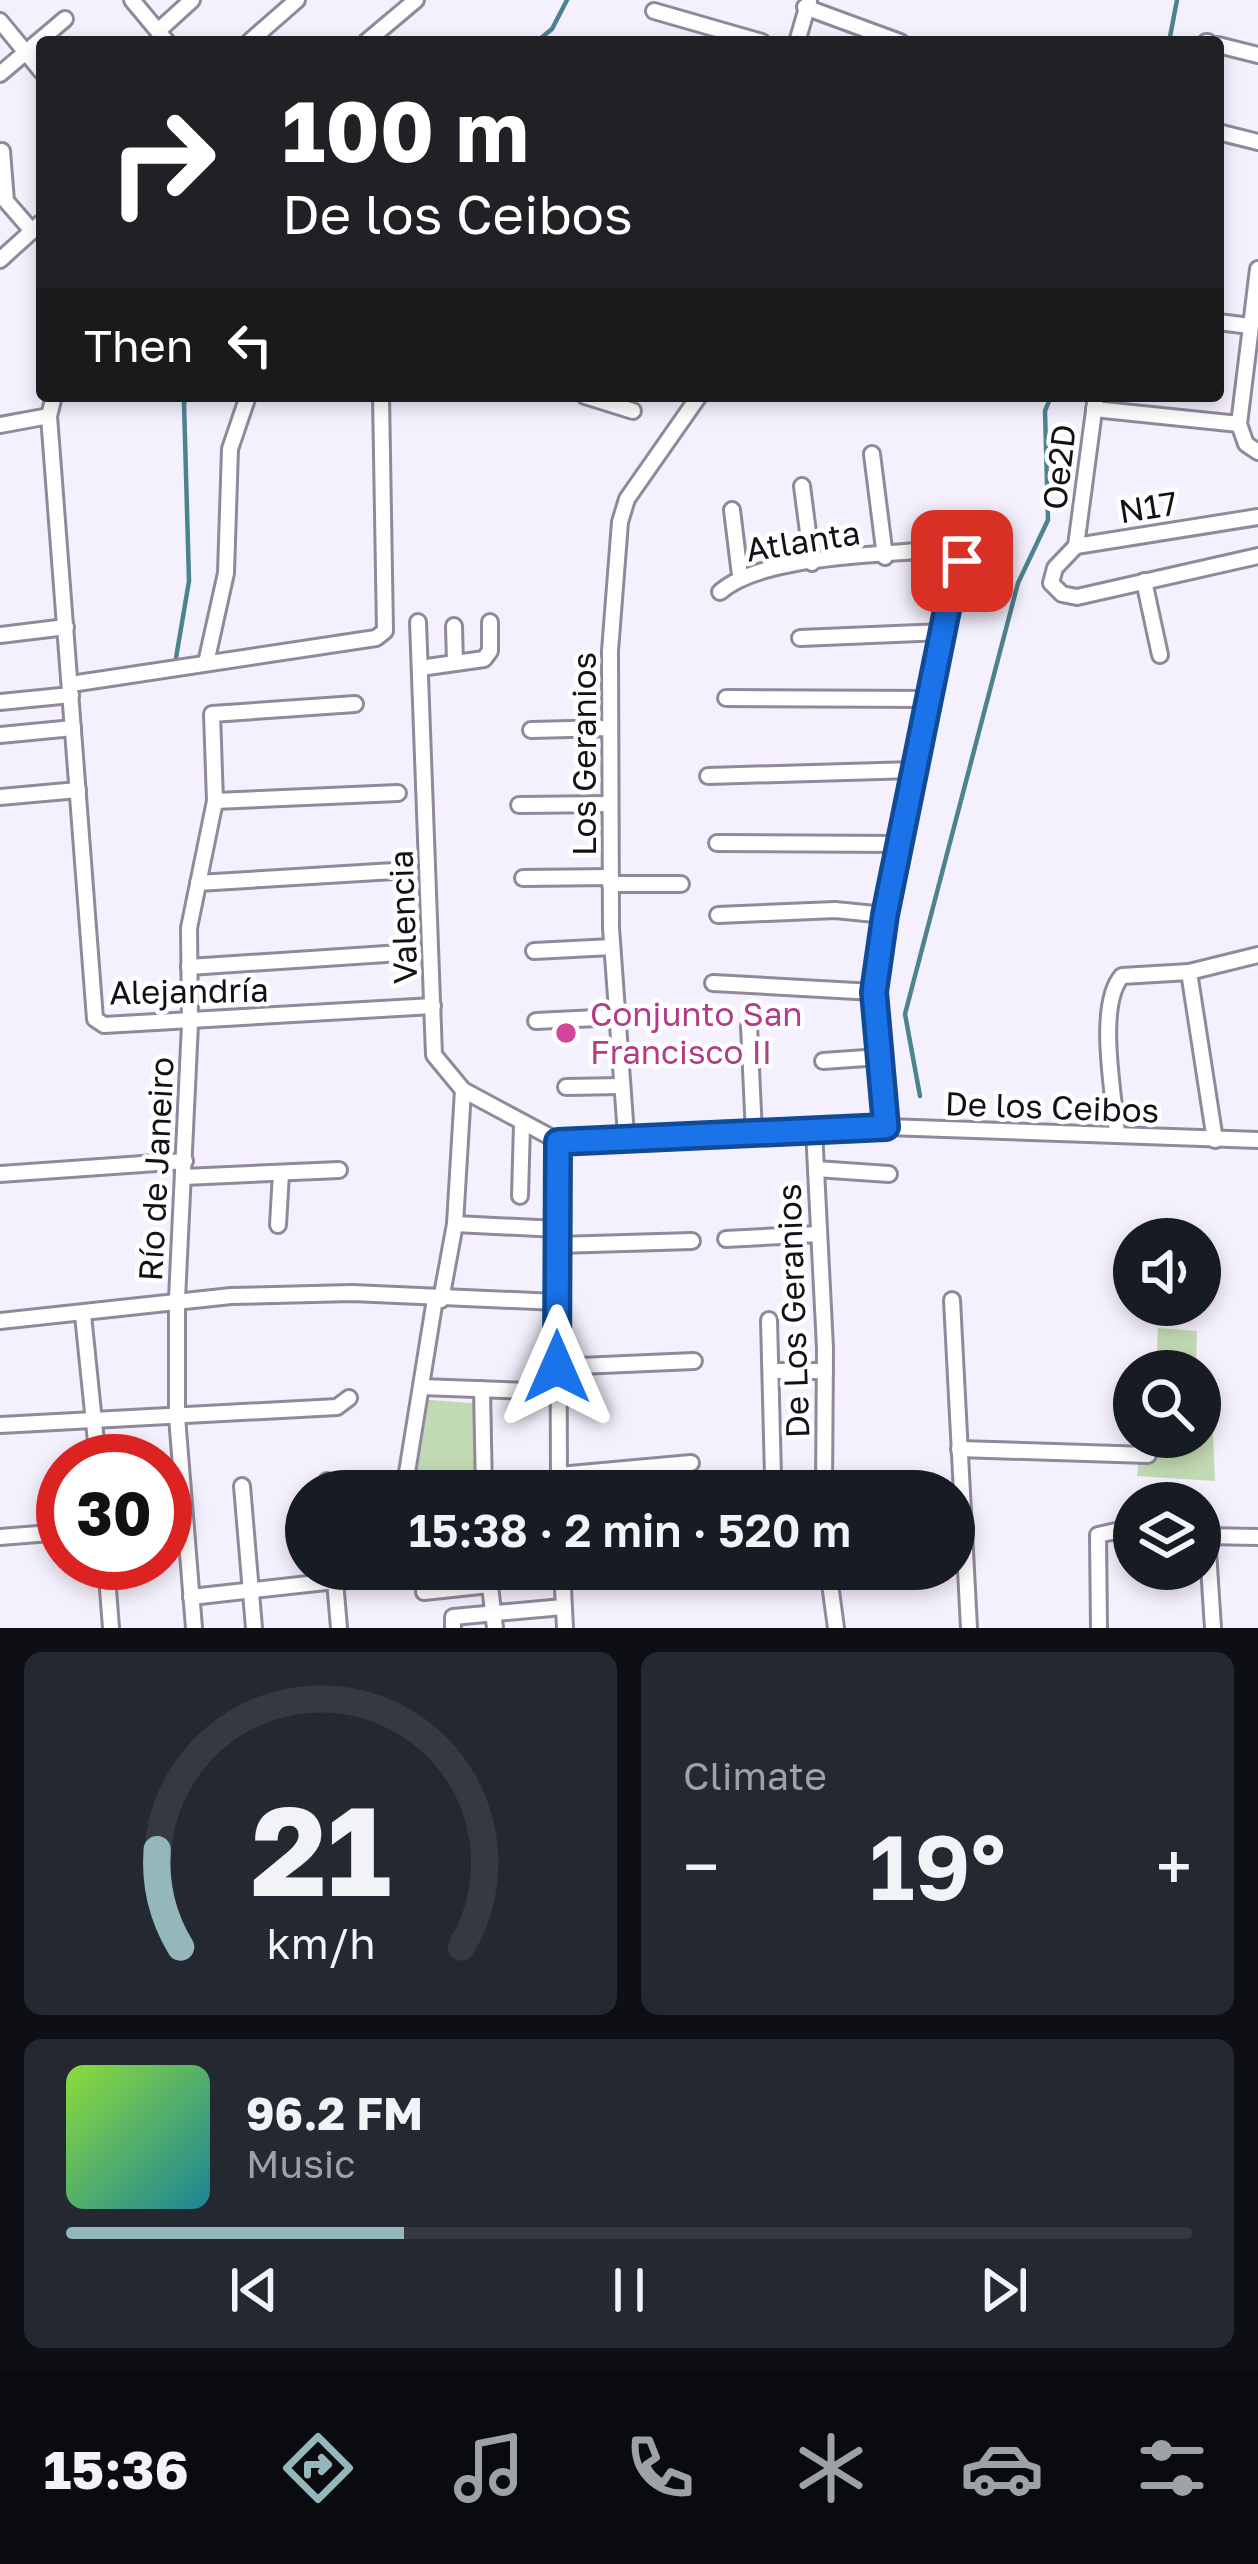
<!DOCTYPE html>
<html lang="en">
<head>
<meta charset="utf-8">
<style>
	:root { --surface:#171b24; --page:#242831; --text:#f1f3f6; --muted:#9ea1a6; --line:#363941; --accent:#94b7bb }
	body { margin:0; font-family:"Golos Text",sans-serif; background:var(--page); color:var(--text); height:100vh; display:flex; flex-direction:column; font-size:45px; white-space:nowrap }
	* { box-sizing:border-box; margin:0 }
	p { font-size:39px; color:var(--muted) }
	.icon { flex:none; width:66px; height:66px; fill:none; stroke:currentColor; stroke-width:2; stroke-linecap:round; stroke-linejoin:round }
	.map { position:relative; height:1628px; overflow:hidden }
	.details { display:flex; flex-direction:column; gap:24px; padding:24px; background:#0d0f14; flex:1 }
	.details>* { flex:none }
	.top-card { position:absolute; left:36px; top:36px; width:1188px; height:366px; border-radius:12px; box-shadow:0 6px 18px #0003; background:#202124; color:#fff; overflow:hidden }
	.buttons { position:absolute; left:1113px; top:1218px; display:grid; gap:24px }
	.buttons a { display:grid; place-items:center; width:108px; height:108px; border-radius:50%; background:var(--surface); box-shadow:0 6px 18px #0003; font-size:60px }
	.speed { position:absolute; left:36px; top:1434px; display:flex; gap:24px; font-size:60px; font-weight:700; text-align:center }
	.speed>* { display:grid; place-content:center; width:156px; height:156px; border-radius:50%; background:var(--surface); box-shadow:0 6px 18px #0003; line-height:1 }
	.speed .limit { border:18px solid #d22; background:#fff; color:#111 }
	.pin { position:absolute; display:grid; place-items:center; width:102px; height:102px; color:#fff; margin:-51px; border-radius:24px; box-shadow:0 6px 18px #0006 }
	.me { position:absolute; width:132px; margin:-66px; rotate:0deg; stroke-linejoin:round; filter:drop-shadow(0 0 9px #0008) }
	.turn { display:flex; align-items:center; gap:42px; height:252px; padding:0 48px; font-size:54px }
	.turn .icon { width:156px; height:156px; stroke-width:2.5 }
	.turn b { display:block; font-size:84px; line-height:102px }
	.then { display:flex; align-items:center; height:114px; padding:0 48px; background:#0003; gap:24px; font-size:45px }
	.big { font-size:90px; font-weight:600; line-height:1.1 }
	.details .widget { flex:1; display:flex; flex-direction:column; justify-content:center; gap:18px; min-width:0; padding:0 42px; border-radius:18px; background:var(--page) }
	.details .dial { align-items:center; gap:0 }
	.dial svg { height:312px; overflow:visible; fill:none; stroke:var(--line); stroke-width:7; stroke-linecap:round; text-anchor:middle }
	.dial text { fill:var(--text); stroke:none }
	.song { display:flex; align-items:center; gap:36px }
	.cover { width:144px; height:144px; border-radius:18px; background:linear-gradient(135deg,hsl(90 70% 55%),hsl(190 70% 35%)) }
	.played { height:12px; border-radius:6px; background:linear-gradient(90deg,var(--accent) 30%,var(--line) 30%) }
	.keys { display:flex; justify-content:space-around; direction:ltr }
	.heat { display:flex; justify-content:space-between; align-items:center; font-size:66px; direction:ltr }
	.details .tiles { flex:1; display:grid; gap:24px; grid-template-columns:1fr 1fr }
	.widget:last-child { grid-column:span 2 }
	.trip { position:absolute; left:285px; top:1470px; width:690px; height:120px; border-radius:60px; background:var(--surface); box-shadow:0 6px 18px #0003; font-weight:600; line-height:120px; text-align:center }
	.menu { display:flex; height:192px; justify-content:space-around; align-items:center; background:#090b0e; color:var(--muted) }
	.menu .icon { width:84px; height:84px }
	.menu .on { color:var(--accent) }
	.menu b { font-size:54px; color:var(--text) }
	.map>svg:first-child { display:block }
</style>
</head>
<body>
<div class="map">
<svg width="1258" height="1628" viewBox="0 0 1258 1628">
	<rect width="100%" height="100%" fill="#f5f0fd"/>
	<g fill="#c2dab3">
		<path d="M1158,1328L1197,1331L1196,1371H1156Z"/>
		<path d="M1200,1386H1211L1215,1481L1137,1476L1141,1437H1200Z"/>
		<path d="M419,1399L483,1404L484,1491H404Z"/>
	</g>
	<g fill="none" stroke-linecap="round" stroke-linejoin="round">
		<g stroke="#4c838f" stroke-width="4.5">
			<path d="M536,42L552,29L567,0"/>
			<path d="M1169,42L1177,0"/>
			<path d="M176,658L189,581L184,403L188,396"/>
			<path d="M920,1096L905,1014L1018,583L1048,520L1045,411L1051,396"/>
		</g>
		<defs>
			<g id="minor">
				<path d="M132,0L167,42"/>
				<path d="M805,7L900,42"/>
				<path d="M654,11L762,42"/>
				<path d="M0,21L42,72"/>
				<path d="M158,31L192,0"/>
				<path d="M249,42L297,0"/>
				<path d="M366,42L416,0"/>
				<path d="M797,42L809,1"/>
				<path d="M1206,42H1208"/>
				<path d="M1218,45L1258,55"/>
				<path d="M0,74L65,19"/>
				<path d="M1218,132L1258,142"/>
				<path d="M2,151L6,201L32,231"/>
				<path d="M0,260L42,222"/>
				<path d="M1258,269L1239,424L1246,444L1258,452"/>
				<path d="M1218,322L1250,326"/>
				<path d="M54,396L49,416L95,1019L104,1025L433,1006"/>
				<path d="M585,396L633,411"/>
				<path d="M1094,409L1239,424"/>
				<path d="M0,425L49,416"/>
				<path d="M872,454L885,557"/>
				<path d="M802,486L812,563"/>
				<path d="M732,510L740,575"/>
				<path d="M1258,517L1076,546L1055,568L1051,583L1062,594L1077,597L1258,556"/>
				<path d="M1076,546L1096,396"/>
				<path d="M1144,581L1160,655"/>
				<path d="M720,592C765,553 887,556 949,548L961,555L885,915L874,992L886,1127"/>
				<path d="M418,622L434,1055L463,1090L558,1141L886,1127L1258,1140"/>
				<path d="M454,626L455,663"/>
				<path d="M0,635L66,627"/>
				<path d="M800,638L943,632"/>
				<path d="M206,663L226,573L230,449L248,396"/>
				<path d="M420,668L484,659L490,651V622"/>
				<path d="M71,684L376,638L385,631L381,396"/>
				<path d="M726,698L930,699"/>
				<path d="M0,702L71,695"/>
				<path d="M531,730L610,728"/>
				<path d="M0,735L73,728"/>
				<path d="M708,776L914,770"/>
				<path d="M0,797L78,790"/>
				<path d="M215,801L398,793"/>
				<path d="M519,805L610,804"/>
				<path d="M717,843L901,844"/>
				<path d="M523,878L611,877"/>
				<path d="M198,883L394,871"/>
				<path d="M610,884H681"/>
				<path d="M718,915L835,910L885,915"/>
				<path d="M534,951L612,947"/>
				<path d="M189,967L401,953"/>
				<path d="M1189,972L1215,1140"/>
				<path d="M713,983L874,992"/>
				<path d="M536,1021L617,1017"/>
				<path d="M749,1026L754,1134"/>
				<path d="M823,1061L880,1057"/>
				<path d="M566,1087L621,1086"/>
				<path d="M814,1130L825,1348L824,1491"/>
				<path d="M1117,1134C1114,1095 1096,1005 1122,976L1189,972L1258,955"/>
				<path d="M626,1135L611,928L610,651L620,522L627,499L699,396"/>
				<path d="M558,1141L559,1491"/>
				<path d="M816,1169L889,1174"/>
				<path d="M0,1174L185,1161"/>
				<path d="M184,1177L339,1170"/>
				<path d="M520,1196L522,1125"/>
				<path d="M455,1224L558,1229"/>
				<path d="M278,1225L281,1173"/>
				<path d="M726,1239L819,1234"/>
				<path d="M558,1245L692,1241"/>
				<path d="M441,1300L455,1224L463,1090"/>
				<path d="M952,1300L969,1628"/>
				<path d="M83,1315L98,1461"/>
				<path d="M769,1320L773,1476"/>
				<path d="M0,1321L231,1296L352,1293L557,1302"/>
				<path d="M557,1367L694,1361"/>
				<path d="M772,1371H825"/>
				<path d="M421,1387L555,1392"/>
				<path d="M482,1389L484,1491"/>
				<path d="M0,1425L337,1407L349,1398"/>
				<path d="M959,1449L1148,1455"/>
				<path d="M559,1475L691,1463"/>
				<path d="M327,1481V1491"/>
				<path d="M242,1486L254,1628"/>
				<path d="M404,1491L435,1299"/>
				<path d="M1203,1536L1258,1537"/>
				<path d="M1207,1536L1213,1628"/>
				<path d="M0,1537L63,1532"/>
				<path d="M106,1563L111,1628"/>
				<path d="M334,1569L339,1628"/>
				<path d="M488,1569L495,1628"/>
				<path d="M562,1569L565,1628"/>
				<path d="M828,1569L836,1628"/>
				<path d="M424,1592L489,1585"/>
				<path d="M191,1597L335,1581"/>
				<path d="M194,1628L177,1417V1299L190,1024L189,928L215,801L212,714L355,704"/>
				<path d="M453,1628V1617L563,1607"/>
				<path d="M1099,1628L1098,1535L1134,1527"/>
			</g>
		</defs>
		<use href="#minor" stroke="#90899c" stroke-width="20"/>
		<use href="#minor" stroke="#fff" stroke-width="14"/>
	</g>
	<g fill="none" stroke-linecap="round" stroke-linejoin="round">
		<defs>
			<path id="route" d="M557,1367L558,1142L886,1127L874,992L885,915L948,605L962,561"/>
		</defs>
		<use href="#route" stroke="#114b97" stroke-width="30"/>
		<use href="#route" stroke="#1a73e8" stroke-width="21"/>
	</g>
	<circle fill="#d1479c" stroke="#fff" stroke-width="4.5" cx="566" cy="1033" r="12"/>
	<g text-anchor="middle" stroke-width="9" stroke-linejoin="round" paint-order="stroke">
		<g font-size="33" fill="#131017" stroke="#fff">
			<text transform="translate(1059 467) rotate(-83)" y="12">Oe2D</text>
			<text transform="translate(1148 507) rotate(-9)" y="12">N17</text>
			<text transform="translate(803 541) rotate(-9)" y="12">Atlanta</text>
			<text transform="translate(584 754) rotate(-90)" y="12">Los Geranios</text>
			<text transform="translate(403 917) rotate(-92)" y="12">Valencia</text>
			<text transform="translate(189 991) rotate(-1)" y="12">Alejandría</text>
			<text transform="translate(1052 1107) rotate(2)" y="12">De los Ceibos</text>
			<text transform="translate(156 1169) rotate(-87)" y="12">Río de Janeiro</text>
			<text transform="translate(793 1311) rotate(-92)" y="12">De Los Geranios</text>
		</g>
		<g font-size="33" fill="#b23c85" stroke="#fff" text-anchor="start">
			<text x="590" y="1026">Conjunto San<tspan x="590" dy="38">Francisco II</tspan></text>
		</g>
	</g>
</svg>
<div class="buttons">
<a><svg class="icon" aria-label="sound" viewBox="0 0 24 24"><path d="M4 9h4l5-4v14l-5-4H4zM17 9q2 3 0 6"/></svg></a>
<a><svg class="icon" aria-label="search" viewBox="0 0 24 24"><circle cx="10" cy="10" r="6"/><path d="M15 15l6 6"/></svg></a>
<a><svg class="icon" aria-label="layers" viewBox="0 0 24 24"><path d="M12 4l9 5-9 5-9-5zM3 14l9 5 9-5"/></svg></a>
</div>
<div class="speed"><div class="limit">30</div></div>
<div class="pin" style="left:962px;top:561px;background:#d93025"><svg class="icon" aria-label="arrive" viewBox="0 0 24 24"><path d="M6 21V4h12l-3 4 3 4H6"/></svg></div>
<svg class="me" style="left:557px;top:1367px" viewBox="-20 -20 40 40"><path d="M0-17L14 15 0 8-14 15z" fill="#1a73e8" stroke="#fff" stroke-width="4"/></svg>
<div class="trip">15:38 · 2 min · 520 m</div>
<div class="top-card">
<div class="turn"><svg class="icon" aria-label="right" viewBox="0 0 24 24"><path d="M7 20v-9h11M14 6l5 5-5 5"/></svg><div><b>100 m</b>De los Ceibos</div></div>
<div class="then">Then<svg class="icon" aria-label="left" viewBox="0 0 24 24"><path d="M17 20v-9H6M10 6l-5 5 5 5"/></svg></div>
</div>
</div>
<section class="details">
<div class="tiles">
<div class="widget dial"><svg viewBox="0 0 100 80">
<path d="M14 69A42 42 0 1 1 86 69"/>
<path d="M14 69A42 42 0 0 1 8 44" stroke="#94b7bb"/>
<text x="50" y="56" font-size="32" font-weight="700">21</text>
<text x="50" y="72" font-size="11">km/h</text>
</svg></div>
<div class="widget"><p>Climate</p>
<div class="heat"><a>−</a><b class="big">19°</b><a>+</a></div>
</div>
<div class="widget">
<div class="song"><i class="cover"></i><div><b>96.2 FM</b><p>Music</p></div></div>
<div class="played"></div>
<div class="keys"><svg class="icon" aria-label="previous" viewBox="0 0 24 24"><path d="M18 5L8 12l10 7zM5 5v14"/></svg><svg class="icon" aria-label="pause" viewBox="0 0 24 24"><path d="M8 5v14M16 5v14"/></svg><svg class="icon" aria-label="next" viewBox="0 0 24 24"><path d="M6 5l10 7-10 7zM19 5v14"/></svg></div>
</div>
</div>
</section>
<nav class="menu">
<b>15:36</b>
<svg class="icon on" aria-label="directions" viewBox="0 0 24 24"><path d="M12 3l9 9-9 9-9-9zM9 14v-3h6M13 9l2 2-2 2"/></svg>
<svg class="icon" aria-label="music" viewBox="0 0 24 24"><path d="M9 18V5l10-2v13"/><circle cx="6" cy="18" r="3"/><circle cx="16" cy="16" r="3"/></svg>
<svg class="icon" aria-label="phone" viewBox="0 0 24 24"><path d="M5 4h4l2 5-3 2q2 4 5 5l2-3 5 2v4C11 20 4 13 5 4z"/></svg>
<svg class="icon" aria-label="climate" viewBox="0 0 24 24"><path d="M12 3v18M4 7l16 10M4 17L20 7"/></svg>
<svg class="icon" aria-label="car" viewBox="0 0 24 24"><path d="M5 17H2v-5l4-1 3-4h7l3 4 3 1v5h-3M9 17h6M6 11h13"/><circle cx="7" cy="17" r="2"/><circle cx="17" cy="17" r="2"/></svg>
<svg class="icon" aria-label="filters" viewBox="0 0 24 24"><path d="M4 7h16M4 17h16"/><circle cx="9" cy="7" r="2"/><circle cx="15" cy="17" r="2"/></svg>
</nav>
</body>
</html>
